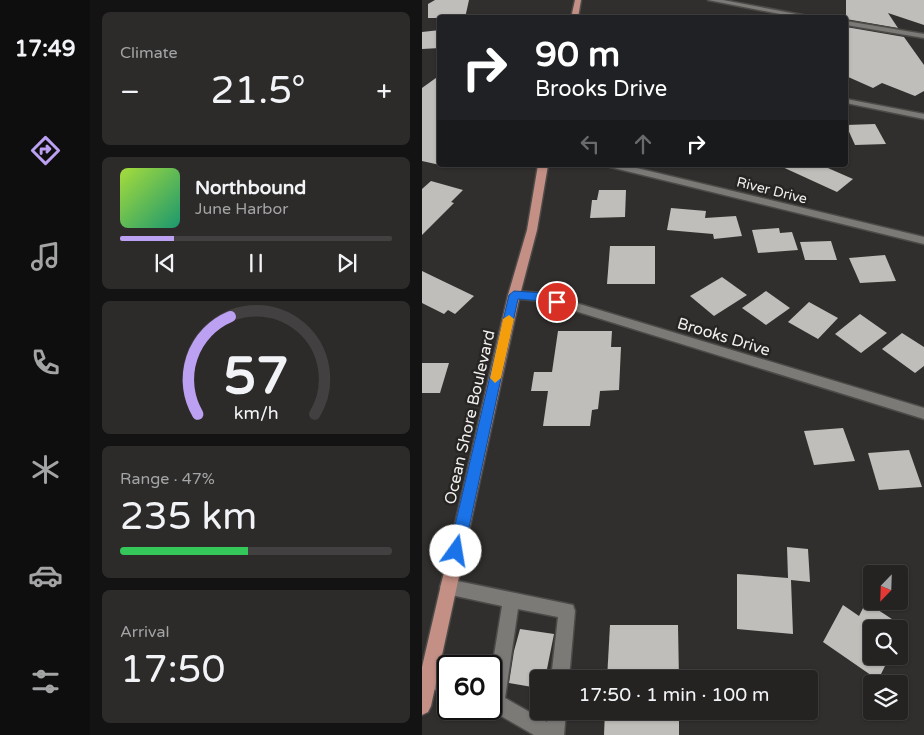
<!DOCTYPE html>
<html lang="en">
<head>
<meta charset="utf-8">
<style>
	:root { --surface:#252322; --page:#2d2b2a; --text:#f1f3f6; --muted:#a3a4a5; --line:#424040; --accent:#bca0f2 }
	body { margin:0; font-family:"Varela Round",sans-serif; background:var(--page); color:var(--text); height:100vh; display:flex; flex-direction:column; font-size:19px; white-space:nowrap }
	* { box-sizing:border-box; margin:0 }
	p { font-size:16px; color:var(--muted) }
	.icon { flex:none; width:28px; height:28px; fill:none; stroke:currentColor; stroke-width:2; stroke-linecap:round; stroke-linejoin:round }
	.map { position:relative; flex:1; overflow:hidden }
	.panel { display:flex; flex-direction:column; gap:12px; padding:12px; background:#141313; width:332px }
	.panel>* { flex:none }
	.banner { position:absolute; left:15px; top:15px; width:411px; height:152px; border-radius:5px; box-shadow:0 1px 4px #0004,0 0 0 1px var(--line); background:#202124; color:#fff; overflow:hidden }
	.needle { width:32px; rotate:203deg }
	.controls { position:absolute; left:441px; top:565px; display:grid; gap:10px }
	.controls a { display:grid; place-items:center; width:45px; height:45px; border-radius:5px; background:var(--surface); box-shadow:0 1px 4px #0004,0 0 0 1px var(--line); font-size:25px }
	.speed { position:absolute; left:15px; top:655px; display:flex; gap:10px; font-size:25px; font-weight:700; text-align:center }
	.speed>* { display:grid; place-content:center; width:65px; height:65px; border-radius:50%; background:var(--surface); box-shadow:0 1px 4px #0004,0 0 0 1px var(--line); line-height:1 }
	.speed .limit { border:2px solid #111; border-radius:8px; background:#fff; color:#111 }
	.pin { position:absolute; display:grid; place-items:center; width:42px; height:42px; color:#fff; margin:-21px; border:2px solid #fff; border-radius:50%; box-shadow:0 1px 5px #0007 }
	.me { position:absolute; width:55px; margin:-28px; rotate:13deg; stroke-linejoin:round; filter:drop-shadow(0 0 4px #0008) }
	.turn { display:flex; align-items:center; gap:18px; height:105px; padding:0 15px; font-size:22px }
	.turn .icon { width:65px; height:65px; stroke-width:2.5 }
	.turn b { display:block; font-size:35px; line-height:42px }
	.lanes { display:flex; align-items:center; height:48px; padding:0 15px; background:#0003; justify-content:center; gap:25px; direction:ltr }
	.lanes .off { opacity:.35 }
	.big { font-size:38px; font-weight:600; line-height:1.1 }
	.panel .tile { flex:1; display:flex; flex-direction:column; justify-content:center; gap:8px; min-width:0; padding:0 18px; border-radius:8px; background:var(--page) }
	.panel .dial { align-items:center; gap:0 }
	.dial svg { height:130px; overflow:visible; fill:none; stroke:var(--line); stroke-width:7; stroke-linecap:round; text-anchor:middle }
	.dial text { fill:var(--text); stroke:none }
	.song { display:flex; align-items:center; gap:15px }
	.cover { width:60px; height:60px; border-radius:8px; background:linear-gradient(135deg,hsl(80 70% 55%),hsl(160 70% 35%)) }
	.played { height:5px; border-radius:2px; background:linear-gradient(90deg,var(--accent) 20%,var(--line) 20%) }
	.keys { display:flex; justify-content:space-around; direction:ltr }
	.heat { display:flex; justify-content:space-between; align-items:center; font-size:28px; direction:ltr }
	.charge { height:8px; border-radius:4px; background:linear-gradient(90deg,#34c759 47%,var(--line) 0) }
	.trip { position:absolute; left:108px; top:670px; width:288px; height:50px; border-radius:5px; background:var(--surface); box-shadow:0 1px 4px #0004,0 0 0 1px var(--line); font-weight:600; line-height:50px; text-align:center }
	main { display:flex; flex:1; min-height:0 }
	.tabs { display:flex; flex-direction:column; width:90px; justify-content:space-around; align-items:center; background:#0f0e0e; color:var(--muted) }
	.tabs .icon { width:35px; height:35px }
	.tabs .active { color:var(--accent) }
	.tabs b { font-size:22px; color:var(--text) }
	.map>svg:first-child { display:block }
</style>
</head>
<body>
<main>
<nav class="tabs">
<b>17:49</b>
<svg class="icon active" aria-label="directions" viewBox="0 0 24 24"><path d="M12 3l9 9-9 9-9-9zM9 14v-3h6M13 9l2 2-2 2"/></svg>
<svg class="icon" aria-label="music" viewBox="0 0 24 24"><path d="M9 18V5l10-2v13"/><circle cx="6" cy="18" r="3"/><circle cx="16" cy="16" r="3"/></svg>
<svg class="icon" aria-label="phone" viewBox="0 0 24 24"><path d="M5 4h4l2 5-3 2q2 4 5 5l2-3 5 2v4C11 20 4 13 5 4z"/></svg>
<svg class="icon" aria-label="climate" viewBox="0 0 24 24"><path d="M12 3v18M4 7l16 10M4 17L20 7"/></svg>
<svg class="icon" aria-label="car" viewBox="0 0 24 24"><path d="M5 17H2v-5l4-1 3-4h7l3 4 3 1v5h-3M9 17h6M6 11h13"/><circle cx="7" cy="17" r="2"/><circle cx="17" cy="17" r="2"/></svg>
<svg class="icon" aria-label="filters" viewBox="0 0 24 24"><path d="M4 7h16M4 17h16"/><circle cx="9" cy="7" r="2"/><circle cx="15" cy="17" r="2"/></svg>
</nav>
<section class="panel">
<div class="tile"><p>Climate</p>
<div class="heat"><a>−</a><b class="big">21.5°</b><a>+</a></div>
</div>
<div class="tile">
<div class="song"><i class="cover"></i><div><b>Northbound</b><p>June Harbor</p></div></div>
<div class="played"></div>
<div class="keys"><svg class="icon" aria-label="previous" viewBox="0 0 24 24"><path d="M18 5L8 12l10 7zM5 5v14"/></svg><svg class="icon" aria-label="pause" viewBox="0 0 24 24"><path d="M8 5v14M16 5v14"/></svg><svg class="icon" aria-label="next" viewBox="0 0 24 24"><path d="M6 5l10 7-10 7zM19 5v14"/></svg></div>
</div>
<div class="tile dial"><svg viewBox="0 0 100 80">
<path d="M14 69A42 42 0 1 1 86 69"/>
<path d="M14 69A42 42 0 0 1 34 9" stroke="#bca0f2"/>
<text x="50" y="56" font-size="32" font-weight="700">57</text>
<text x="50" y="72" font-size="11">km/h</text>
</svg></div>
<div class="tile"><p>Range · 47%</p><b class="big">235 km</b><div class="charge"></div></div>
<div class="tile"><p>Arrival</p><b class="big">17:50</b></div>
</section>
<div class="map">
<svg width="502" height="735" viewBox="0 0 502 735">
	<rect width="100%" height="100%" fill="#312f2d"/>
	<g fill="#c0bebb">
		<path d="M13,0H47L43,18H6V4Z"/>
		<path d="M424,0H502V25L466,13L476,28L424,19Z"/>
		<path d="M424,27L482,37L502,65V91L493,96L460,83L451,88L424,76Z"/>
		<path d="M18,30V48L0,49V32Z"/>
		<path d="M18,75V165L0,161V88Z"/>
		<path d="M453,124L464,144L433,145L424,125Z"/>
		<path d="M356,165H399L431,179L415,192Z"/>
		<path d="M9,181L41,190L29,202L32,203L0,235V189Z"/>
		<path d="M177,190H204L203,217L168,218L170,200H175Z"/>
		<path d="M249,208L284,211L283,218L314,216L320,236L292,239L291,234L245,230Z"/>
		<path d="M357,228L358,233L370,232L376,250L336,253L330,230Z"/>
		<path d="M409,241L415,260H383L378,242Z"/>
		<path d="M188,246H233V284H185Z"/>
		<path d="M463,255L474,281L438,283L427,258Z"/>
		<path d="M0,271L27,284L52,296L33,314L26,310L22,314L0,303Z"/>
		<path d="M300,277L325,295L292,316L268,296Z"/>
		<path d="M344,291L368,308L344,325L320,308Z"/>
		<path d="M387,302L416,318L396,339L366,322Z"/>
		<path d="M438,314L465,333L439,353L413,334Z"/>
		<path d="M136,331H190L189,347H199L197,390L178,391L176,409L170,410L168,426H121L126,391H109L112,372H130Z"/>
		<path d="M480,333L502,347V366L493,373L460,349Z"/>
		<path d="M0,363H27L18,393H0Z"/>
		<path d="M421,428L433,461L392,465L382,431Z"/>
		<path d="M487,450L500,487L457,490L446,453Z"/>
		<path d="M365,547L386,549L388,582L369,580L371,634L315,629V574L366,578Z"/>
		<path d="M444,602L482,627L478,636V629H450V656H468L456,680L401,642L421,605L437,616Z"/>
		<path d="M188,625H256L257,679H185Z"/>
		<path d="M98,629L132,634L123,679H116V688L87,683L92,651Z"/>
		<path d="M183,711H257V735H182Z"/>
	</g>
	<g fill="none" stroke-linecap="round" stroke-linejoin="round">
		<defs>
			<g id="minor">
				<path d="M286,0H301L396,18H378Z"/>
				<path d="M424,21L502,34V38L424,25Z"/>
				<path d="M424,99L502,114V119L424,103Z"/>
				<path d="M186,165H202L502,237V244L188,167Z"/>
				<path d="M92,291L121,293L502,408V419L121,301L88,298L86,295Z"/>
				<path d="M26,579L151,605L153,611L147,679H129L136,617L96,609L83,698L125,722L126,711H144L142,735H112L67,709H69V674L80,606L20,593L18,587L20,581Z"/>
				<path d="M6,671L26,676V694L0,686V674Z"/>
			</g>
			<g id="major">
				<path d="M153,0H159L156,18H149Z"/>
				<path d="M116,165H126L115,230L98,295L9,706L6,712L0,715V667L86,295L105,230Z"/>
			</g>
		</defs>
		<use href="#minor" stroke="#4d4b49" stroke-width="3"/>
		<use href="#major" stroke="#4d4b49" stroke-width="3"/>
		<use href="#minor" fill="#7c7a77" fill-rule="evenodd"/>
		<use href="#major" fill="#c48f84" fill-rule="evenodd"/>
	</g>
	<path fill="#1a73e8" stroke="#114b97" d="M92,291L121,293L139,299L140,302L135,305L121,301L96,299L42,551L39,556L34,558L30,556L27,551L87,295Z"/>
	<path fill="#f59e0b" d="M87,315L92,319L79,378L73,383L68,378L81,319Z"/>
	<g text-anchor="middle" stroke-width="5" stroke-linejoin="round" paint-order="stroke">
		<g font-size="14" fill="#f2f0ef" stroke="#272523">
			<text transform="translate(350 190) rotate(14)" y="5">River Drive</text>
		</g>
		<g font-size="16" fill="#f2f0ef" stroke="#272523">
			<text transform="translate(302 336) rotate(17)" y="6">Brooks Drive</text>
			<text transform="translate(47 417) rotate(-77)" y="6">Ocean Shore Boulevard</text>
		</g>
	</g>
</svg>
<div class="controls">
<a><svg class="needle" viewBox="-14 -14 28 28"><path d="M0-13l5 13h-10z" fill="#e53935"/><path d="M0 13l5-13h-10z" fill="#a3a4a5"/></svg></a>
<a><svg class="icon" aria-label="search" viewBox="0 0 24 24"><circle cx="10" cy="10" r="6"/><path d="M15 15l6 6"/></svg></a>
<a><svg class="icon" aria-label="layers" viewBox="0 0 24 24"><path d="M12 4l9 5-9 5-9-5zM3 14l9 5 9-5"/></svg></a>
</div>
<div class="speed"><div class="limit">60</div></div>
<div class="pin" style="left:135px;top:302px;background:#d93025"><svg class="icon" aria-label="arrive" viewBox="0 0 24 24"><path d="M6 21V4h12l-3 4 3 4H6"/></svg></div>
<svg class="me" style="left:34px;top:551px" viewBox="-20 -20 40 40"><circle r="19" fill="#fff"/><path d="M0-13L10 11 0 6-10 11z" fill="#1a73e8"/></svg>
<div class="trip">17:50 · 1 min · 100 m</div>
<div class="banner">
<div class="turn"><svg class="icon" aria-label="right" viewBox="0 0 24 24"><path d="M7 20v-9h11M14 6l5 5-5 5"/></svg><div><b>90 m</b>Brooks Drive</div></div>
<div class="lanes"><svg class="icon off" aria-label="left" viewBox="0 0 24 24"><path d="M17 20v-9H6M10 6l-5 5 5 5"/></svg><svg class="icon off" aria-label="ahead" viewBox="0 0 24 24"><path d="M12 20V5M6 11l6-6 6 6"/></svg><svg class="icon" aria-label="right" viewBox="0 0 24 24"><path d="M7 20v-9h11M14 6l5 5-5 5"/></svg></div>
</div>
</div>
</main>
</body>
</html>
